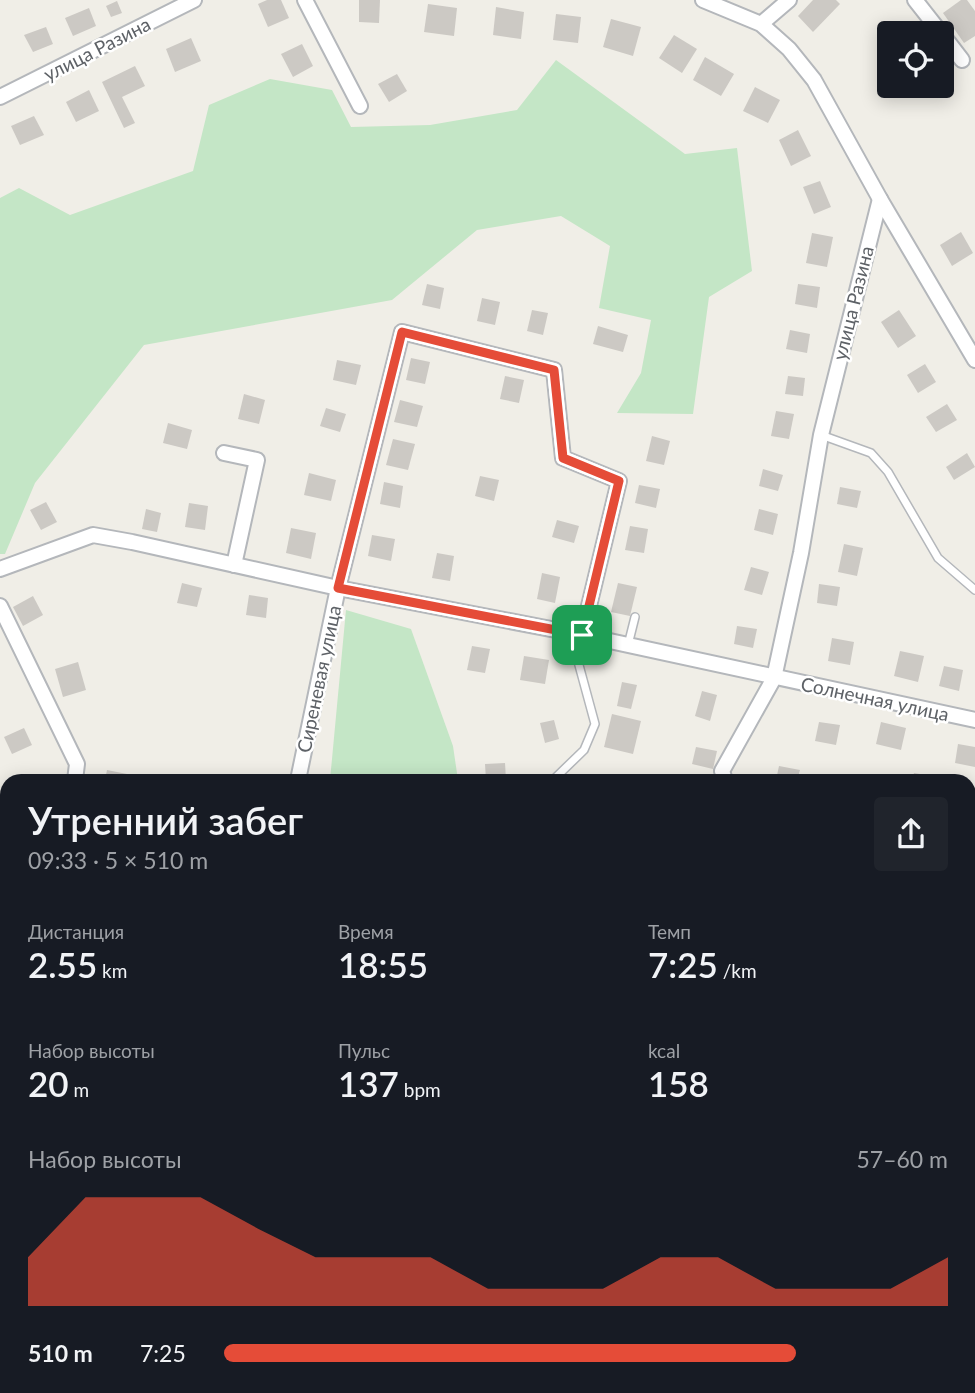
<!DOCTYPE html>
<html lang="ru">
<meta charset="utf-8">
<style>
body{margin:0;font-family:Lato,sans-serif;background:#20242c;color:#f1f3f6;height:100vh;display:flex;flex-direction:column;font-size:26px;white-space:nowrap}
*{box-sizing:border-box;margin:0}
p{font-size:23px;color:#9ea1a6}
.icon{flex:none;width:38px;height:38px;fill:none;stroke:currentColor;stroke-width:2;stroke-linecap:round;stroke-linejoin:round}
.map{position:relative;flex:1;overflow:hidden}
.details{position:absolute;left:0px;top:774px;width:976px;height:620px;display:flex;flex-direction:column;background:#171b24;border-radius:21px 21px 0 0;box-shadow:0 4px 18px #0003}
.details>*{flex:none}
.tools{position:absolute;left:877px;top:21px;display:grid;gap:14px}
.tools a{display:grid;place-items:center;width:77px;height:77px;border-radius:7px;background:#171b24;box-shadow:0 4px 18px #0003;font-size:35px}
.pin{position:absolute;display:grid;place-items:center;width:60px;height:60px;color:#fff;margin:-30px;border-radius:14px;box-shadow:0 4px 10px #0006}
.round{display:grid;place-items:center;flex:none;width:74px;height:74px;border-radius:7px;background:#20242c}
.overview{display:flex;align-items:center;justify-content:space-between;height:119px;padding:0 28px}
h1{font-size:38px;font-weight:600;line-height:52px}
.figures{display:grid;grid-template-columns:repeat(3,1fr);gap:10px;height:119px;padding:7px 28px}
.figures div{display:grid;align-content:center}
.figures b{font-size:35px;font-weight:600}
.figures small{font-size:19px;font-weight:400}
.figures p{font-size:19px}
.chart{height:196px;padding:14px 28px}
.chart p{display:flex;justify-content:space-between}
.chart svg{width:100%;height:126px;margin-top:7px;fill:#e54c38;opacity:.7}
ul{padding:0 28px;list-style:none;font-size:23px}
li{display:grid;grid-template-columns:112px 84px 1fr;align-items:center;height:52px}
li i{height:18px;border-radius:9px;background:#e54c38}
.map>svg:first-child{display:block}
.green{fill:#c4e6c6}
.building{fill:#ccc9c4}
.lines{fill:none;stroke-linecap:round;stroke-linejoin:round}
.lane-casing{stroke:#b4b7bb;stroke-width:10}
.street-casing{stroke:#b4b7bb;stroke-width:18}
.secondary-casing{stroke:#b5b9be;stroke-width:23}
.lane{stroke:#fff;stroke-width:7}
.street{stroke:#fff;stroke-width:14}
.secondary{stroke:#fff;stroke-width:19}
.route-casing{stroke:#fff;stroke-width:14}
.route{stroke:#e54c38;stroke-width:9}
.labels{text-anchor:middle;stroke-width:5;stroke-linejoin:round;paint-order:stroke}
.street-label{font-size:19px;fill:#5e6267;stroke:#fff}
</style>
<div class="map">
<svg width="975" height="1393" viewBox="0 0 975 1393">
<rect width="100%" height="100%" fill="#f0eee7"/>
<g class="green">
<polygon points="556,60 685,154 737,148 752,271 709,297 693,414 617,413 641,373 651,320 599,308 610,246 561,216 477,230 392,300 144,345 35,483 5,554 0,554 0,198 19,188 70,215 193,171 209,105 270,79 332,90 351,127 430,125 517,110"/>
<polygon points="346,610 411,629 453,746 458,780 330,780"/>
<polygon points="970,884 975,885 975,1109 970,1107"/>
<polygon points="7,1312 7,1386 907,1386 911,1393 0,1393 0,1313"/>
</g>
<g class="building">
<polygon points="267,0 281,0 289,18 268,27 258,4"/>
<polygon points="359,0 380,0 379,23 359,22"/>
<polygon points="813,0 836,0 840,4 813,32 798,16"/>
<polygon points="961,0 967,0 975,11 975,36 964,43 943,13"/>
<polygon points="117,1 122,13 111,17 106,6"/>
<polygon points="428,4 457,8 454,36 424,32"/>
<polygon points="496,7 524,12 521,39 493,35"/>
<polygon points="89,8 96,26 73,36 65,18"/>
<polygon points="556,14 581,17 578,43 553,40"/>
<polygon points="611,19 641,27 633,56 603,47"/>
<polygon points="46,27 53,44 33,52 24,35"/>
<polygon points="674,35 697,49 682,73 659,58"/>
<polygon points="191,38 201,61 175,72 166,49"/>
<polygon points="302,44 313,66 293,77 281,54"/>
<polygon points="705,57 734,74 721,96 693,80"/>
<polygon points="135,66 145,86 122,97 135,123 124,128 102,82"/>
<polygon points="397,74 407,91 389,102 378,84"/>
<polygon points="755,87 780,100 768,123 743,111"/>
<polygon points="89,90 99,111 76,122 66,102"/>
<polygon points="34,116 44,135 20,145 11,126"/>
<polygon points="798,130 811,156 791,166 779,140"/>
<polygon points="820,181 831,207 814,214 803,187"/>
<polygon points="961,232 973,253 952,266 940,245"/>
<polygon points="812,233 833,237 827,267 806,263"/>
<polygon points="427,284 444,288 440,309 422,305"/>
<polygon points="798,284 820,287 817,308 795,304"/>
<polygon points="482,298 500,302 495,325 477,321"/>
<polygon points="532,310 548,313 543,335 527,331"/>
<polygon points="899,310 916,336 898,348 881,322"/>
<polygon points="598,326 628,335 623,352 593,344"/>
<polygon points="790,330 810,334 807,353 786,349"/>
<polygon points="411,358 430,362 425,384 406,380"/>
<polygon points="337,360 361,365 356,385 333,380"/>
<polygon points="925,364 936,382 918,393 907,375"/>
<polygon points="505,376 524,380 519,403 500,399"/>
<polygon points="788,376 805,378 803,396 785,394"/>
<polygon points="244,394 265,400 259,424 238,419"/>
<polygon points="400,400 423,406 417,427 394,422"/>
<polygon points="947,404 957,420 936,432 926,417"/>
<polygon points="326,408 346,414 340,432 320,426"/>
<polygon points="776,411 794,414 789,439 771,436"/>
<polygon points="168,423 192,430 187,449 163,443"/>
<polygon points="652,436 670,441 664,465 646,461"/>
<polygon points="393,439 415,444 408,470 386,465"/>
<polygon points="967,453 975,467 954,480 946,467"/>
<polygon points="763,469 783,475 778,491 759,486"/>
<polygon points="309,473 336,480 331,501 304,495"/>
<polygon points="480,476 499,480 494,501 475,496"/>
<polygon points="384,482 403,486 400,508 380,504"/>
<polygon points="639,485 660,489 656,508 635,503"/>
<polygon points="840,487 861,491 857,508 837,504"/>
<polygon points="46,502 57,522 41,530 30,510"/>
<polygon points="189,503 208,506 205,530 185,527"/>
<polygon points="146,509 161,513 157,532 142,529"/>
<polygon points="759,509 778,514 773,535 754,530"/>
<polygon points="557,520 579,526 574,543 552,537"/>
<polygon points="630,526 648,529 644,553 625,550"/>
<polygon points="291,528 316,533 311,559 286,553"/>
<polygon points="372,535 395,539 391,561 368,556"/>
<polygon points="844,544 863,548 857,576 838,572"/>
<polygon points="437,553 454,556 450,581 432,578"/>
<polygon points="751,567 769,572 762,595 744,590"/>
<polygon points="542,573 560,577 555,603 537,599"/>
<polygon points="182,583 202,588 197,607 177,603"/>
<polygon points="618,583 637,587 630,616 611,612"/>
<polygon points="819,584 840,587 837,606 817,603"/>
<polygon points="249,595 268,598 266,618 246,615"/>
<polygon points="33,596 43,615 23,626 13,607"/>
<polygon points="737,626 757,629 753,648 734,644"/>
<polygon points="832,638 854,642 850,665 828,661"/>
<polygon points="472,646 490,649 485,673 467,670"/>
<polygon points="900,651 924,656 918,682 894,676"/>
<polygon points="524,656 549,660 545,684 520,680"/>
<polygon points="78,662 86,690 63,697 55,669"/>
<polygon points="944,666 963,670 959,691 939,686"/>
<polygon points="622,682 637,685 631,709 617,706"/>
<polygon points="702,691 717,695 710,721 695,716"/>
<polygon points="612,714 641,721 633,754 604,747"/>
<polygon points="554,720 559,739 545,743 540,723"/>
<polygon points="819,722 840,725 836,745 815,741"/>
<polygon points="881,722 906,728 901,750 876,744"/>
<polygon points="24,728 32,745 12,754 4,737"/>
<polygon points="958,744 975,747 975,767 955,763"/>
<polygon points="696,747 717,751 713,769 692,764"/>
<polygon points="505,763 506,780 486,780 485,764"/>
<polygon points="779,766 800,770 797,780 776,780"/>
<polygon points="107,770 127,774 126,780 105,780"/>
<polygon points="914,773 932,776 931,780 912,780"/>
<polygon points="4,961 7,961 7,979 1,978"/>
<polygon points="0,1015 7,1016 7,1037 0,1036"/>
</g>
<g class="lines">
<defs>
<g id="lane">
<polyline points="821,435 871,453 888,472 938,558 975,590"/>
<polyline points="628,645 635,617"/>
<polyline points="553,780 584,750 595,724 570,632"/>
</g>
<g id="street">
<polyline points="305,0 360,106"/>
<polyline points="703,0 761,24 789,49 814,80 880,199 975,360"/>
<polyline points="915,0 941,33"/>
<polyline points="761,24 789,0"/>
<polyline points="942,34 962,60"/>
<polyline points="0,97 194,0"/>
<polyline points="224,453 257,460 234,565"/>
<polyline points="0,569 93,535 132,542 338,588 582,635 975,720"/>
<polyline points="0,606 77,764 75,780"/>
<polyline points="298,780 338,588 402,332 554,370 563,458 619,481 582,635"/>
<polyline points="725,780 722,771 774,678 801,553 821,435 880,199"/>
<polyline points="0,932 7,934"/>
<polyline points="3,1188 7,1169"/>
</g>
<g id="secondary">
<polyline points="970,1243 975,1243"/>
<polyline points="0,1262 7,1262"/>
</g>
</defs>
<use href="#lane" class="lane-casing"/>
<use href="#street" class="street-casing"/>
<use href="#secondary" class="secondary-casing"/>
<use href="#lane" class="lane"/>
<use href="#street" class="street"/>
<use href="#secondary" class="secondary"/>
</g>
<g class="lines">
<defs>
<polygon id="route" points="402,332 554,370 563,458 619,481 582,635 338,588"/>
</defs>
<use href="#route" class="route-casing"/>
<use href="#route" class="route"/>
</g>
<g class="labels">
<g class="street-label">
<text transform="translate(97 49) rotate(-27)" y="7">улица Разина</text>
<text transform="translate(853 303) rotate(-76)" y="7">улица Разина</text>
<text transform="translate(319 679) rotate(-78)" y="7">Сиреневая улица</text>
<text transform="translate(875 699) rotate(12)" y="7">Солнечная улица</text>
</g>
</g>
</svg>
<div class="tools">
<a><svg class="icon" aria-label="locate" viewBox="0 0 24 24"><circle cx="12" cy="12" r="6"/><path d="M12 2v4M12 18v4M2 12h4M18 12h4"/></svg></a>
</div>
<div class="pin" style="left:582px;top:635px;background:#1e9e55"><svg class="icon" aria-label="arrive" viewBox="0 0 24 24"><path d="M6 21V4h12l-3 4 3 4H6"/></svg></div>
<section class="details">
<div class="overview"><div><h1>Утренний забег</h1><p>09:33 · 5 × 510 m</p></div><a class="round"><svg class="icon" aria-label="share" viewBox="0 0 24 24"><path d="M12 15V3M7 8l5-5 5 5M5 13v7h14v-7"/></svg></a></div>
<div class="figures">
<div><p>Дистанция</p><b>2.55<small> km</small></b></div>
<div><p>Время</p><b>18:55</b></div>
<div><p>Темп</p><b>7:25<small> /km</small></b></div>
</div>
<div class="figures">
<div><p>Набор высоты</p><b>20<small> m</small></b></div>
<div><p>Пульс</p><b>137<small> bpm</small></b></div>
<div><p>kcal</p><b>158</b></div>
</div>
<div class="chart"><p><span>Набор высоты</span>57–60 m</p>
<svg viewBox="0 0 160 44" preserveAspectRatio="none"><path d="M0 44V27L10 6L20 6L30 6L40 17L50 27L60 27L70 27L80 38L90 38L100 38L110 27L120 27L130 38L140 38L150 38L160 27V44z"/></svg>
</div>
<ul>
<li><b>510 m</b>7:25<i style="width:79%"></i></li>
</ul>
</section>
</div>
